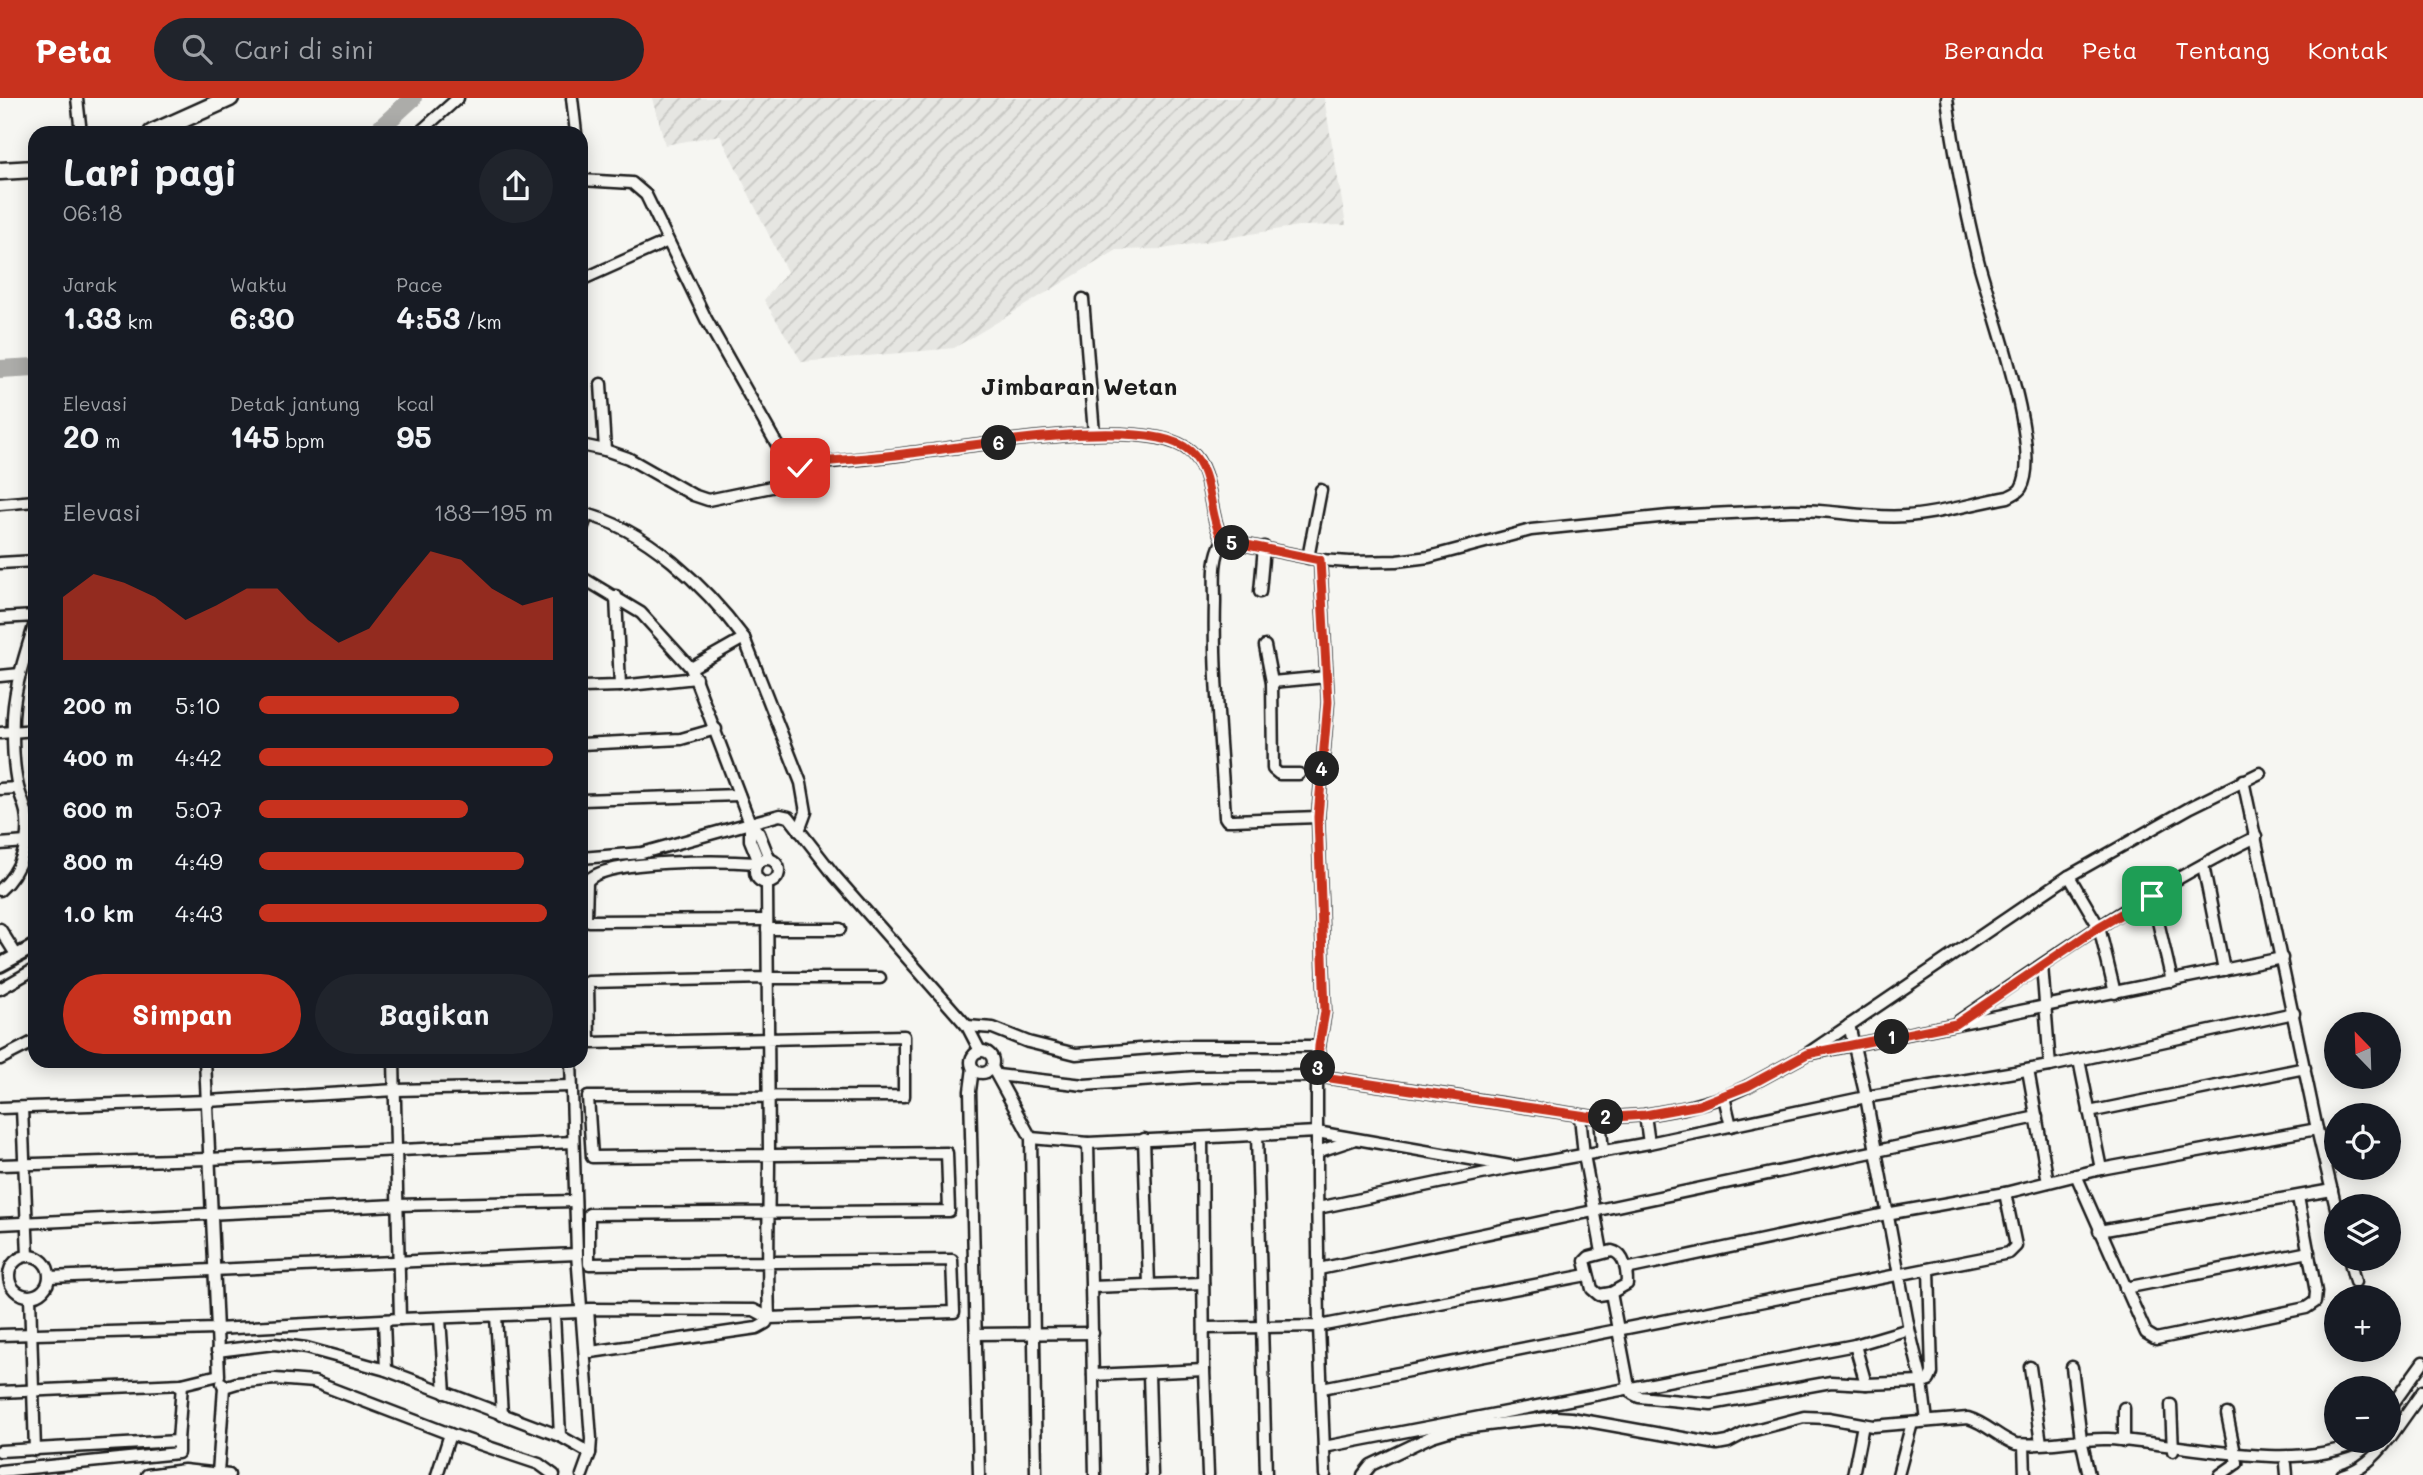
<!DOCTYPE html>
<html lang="id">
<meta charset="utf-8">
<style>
body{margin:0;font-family:Mali,sans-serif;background:#20242c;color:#f1f3f6;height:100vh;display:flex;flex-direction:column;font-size:26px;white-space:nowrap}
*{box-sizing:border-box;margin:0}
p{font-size:23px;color:#9ea1a6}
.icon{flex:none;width:38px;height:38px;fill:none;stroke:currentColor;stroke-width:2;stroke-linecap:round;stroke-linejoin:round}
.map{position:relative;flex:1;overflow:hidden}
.details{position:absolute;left:28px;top:28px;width:560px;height:942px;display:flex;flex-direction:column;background:#171b24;border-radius:21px;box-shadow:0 4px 18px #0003}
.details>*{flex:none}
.needle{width:46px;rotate:337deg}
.fabs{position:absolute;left:2324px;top:914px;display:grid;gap:14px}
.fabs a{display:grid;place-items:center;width:77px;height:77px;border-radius:50%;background:#171b24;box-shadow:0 4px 18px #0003;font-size:35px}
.pin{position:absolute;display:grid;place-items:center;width:60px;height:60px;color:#fff;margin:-30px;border-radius:14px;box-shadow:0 4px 10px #0006}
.km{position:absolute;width:35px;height:35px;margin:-18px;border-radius:50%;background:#222;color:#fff;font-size:19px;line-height:35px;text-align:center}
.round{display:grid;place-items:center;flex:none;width:74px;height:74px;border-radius:37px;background:#20242c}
.summary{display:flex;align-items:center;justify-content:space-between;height:119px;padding:0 35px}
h1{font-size:38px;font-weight:800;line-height:52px}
.metrics{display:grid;grid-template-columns:repeat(3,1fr);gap:10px;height:119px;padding:7px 35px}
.metrics div{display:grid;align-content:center}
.metrics b{font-size:30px;font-weight:800}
.metrics small{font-size:19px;font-weight:400}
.metrics p{font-size:19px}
.chart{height:196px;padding:14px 35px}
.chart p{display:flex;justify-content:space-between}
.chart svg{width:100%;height:126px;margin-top:7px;fill:#c8321e;opacity:.7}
.primary-button{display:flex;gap:14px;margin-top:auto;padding:14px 35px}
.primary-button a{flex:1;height:80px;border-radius:42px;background:#c8321e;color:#fff;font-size:28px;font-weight:800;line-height:80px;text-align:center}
.primary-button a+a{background:#20242c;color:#f1f3f6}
ul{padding:0 35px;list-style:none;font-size:23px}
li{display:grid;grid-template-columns:112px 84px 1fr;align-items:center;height:52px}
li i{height:18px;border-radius:9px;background:#c8321e}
header{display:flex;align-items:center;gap:42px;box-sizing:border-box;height:98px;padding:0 35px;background:#c8321e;color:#fff}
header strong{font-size:33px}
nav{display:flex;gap:38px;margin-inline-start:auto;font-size:24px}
.search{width:490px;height:63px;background:#20242c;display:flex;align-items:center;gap:18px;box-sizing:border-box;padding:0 24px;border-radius:38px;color:#9ea1a6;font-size:26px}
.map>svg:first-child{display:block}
.industrial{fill:url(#industrial-furrows)}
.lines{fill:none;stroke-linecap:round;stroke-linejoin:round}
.river{stroke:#acaca9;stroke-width:18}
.minor-casing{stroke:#1c1c1c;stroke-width:15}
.tertiary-casing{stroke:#1c1c1c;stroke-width:18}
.primary-casing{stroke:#1c1c1c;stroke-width:21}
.minor{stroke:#f6f6f2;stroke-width:10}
.tertiary{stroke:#f6f6f2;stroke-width:12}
.primary{stroke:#f6f6f2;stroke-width:16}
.route-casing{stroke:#fff;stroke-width:14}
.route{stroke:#c8321e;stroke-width:9}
.labels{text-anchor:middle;stroke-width:6;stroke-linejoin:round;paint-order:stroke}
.quarter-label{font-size:24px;font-weight:bold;fill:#1c1c1c;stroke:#f6f6f2}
</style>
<header>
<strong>Peta</strong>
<div class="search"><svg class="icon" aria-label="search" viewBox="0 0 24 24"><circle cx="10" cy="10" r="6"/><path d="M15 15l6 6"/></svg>Cari di sini</div>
<nav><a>Beranda</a><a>Peta</a><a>Tentang</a><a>Kontak</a></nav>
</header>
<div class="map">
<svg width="2423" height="1377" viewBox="0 0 2423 1377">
<defs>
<pattern id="industrial-furrows" width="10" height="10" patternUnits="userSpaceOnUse" patternTransform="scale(1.75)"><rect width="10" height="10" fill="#e6e6e2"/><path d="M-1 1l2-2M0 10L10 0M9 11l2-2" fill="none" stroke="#c5c5c1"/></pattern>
</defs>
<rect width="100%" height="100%" fill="#f6f6f2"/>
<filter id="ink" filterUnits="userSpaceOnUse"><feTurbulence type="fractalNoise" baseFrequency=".0143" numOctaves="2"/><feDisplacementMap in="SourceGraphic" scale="14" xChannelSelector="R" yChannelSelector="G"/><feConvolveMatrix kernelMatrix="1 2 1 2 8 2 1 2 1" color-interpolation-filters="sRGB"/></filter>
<g filter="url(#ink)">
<polygon class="industrial" points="653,0 1324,0 1346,127 1298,128 1163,151 1117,152 954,250 802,264 764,202 787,174 720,37 665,47"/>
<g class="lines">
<g class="river">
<polyline points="375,35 413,0"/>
<polyline points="0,271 35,269"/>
</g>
<defs>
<g id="minor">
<polyline points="77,0 81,35"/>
<polyline points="572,0 576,35"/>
<polyline points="419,35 458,0"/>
<path d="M581 82 632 85 646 97 706 221 776 345C783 356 788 366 801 370L831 364C858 361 884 359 911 355 967 349 1148 316 1190 353 1214 374 1207 415 1223 442L1320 462 1350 464 1397 463 1429 459 1531 432 1669 418 1791 412C1830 411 1867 421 1906 418 1940 416 1974 405 2008 399 2013 396 2018 395 2021 390 2044 352 1989 206 1978 162 1965 109 1954 54 1947 0"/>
<polyline points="581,182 668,143"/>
<polyline points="1083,201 1094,335"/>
<polyline points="601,286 605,352"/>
<polyline points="581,347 605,352 628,360 693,397 708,402 781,387 794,379 801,370"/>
<polyline points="0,406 35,403"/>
<path d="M581 415C645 429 706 489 744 540L801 685 806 714 799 733"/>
<polyline points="581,434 587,417"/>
<path d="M1223 442C1212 462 1215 482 1215 504 1213 576 1221 647 1225 719L1227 722H1233L1318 719"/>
<polyline points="1308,460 1321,392"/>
<polyline points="1320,462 1328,604 1318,719 1325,914 1319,948 1317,978 1317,1083 1319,1228 1325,1377"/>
<polyline points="0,465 35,463"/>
<polyline points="581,479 641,515 691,570 750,725 780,717 789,719 835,778 967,928 980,953"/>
<polyline points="1260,494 1264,449"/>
<polyline points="616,498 620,588"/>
<polyline points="0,520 35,518"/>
<polyline points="1265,548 1272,584 1273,671 1279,676 1299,676"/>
<polyline points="691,570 744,540"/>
<polyline points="0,578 20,576"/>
<polyline points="1272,584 1326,579"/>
<polyline points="581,589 620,588 696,580"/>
<polyline points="0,635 35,632"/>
<polyline points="581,646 681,641 716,631"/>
<polyline points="2243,682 2317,1031 2336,1110"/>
<polyline points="0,691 18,690"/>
<polyline points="581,702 739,697"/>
<polyline points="750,725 759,735 769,760"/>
<polyline points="750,725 750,742 759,764"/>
<polyline points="0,746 26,744"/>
<polyline points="581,760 642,755 750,725"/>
<circle cx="767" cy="773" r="12"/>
<path d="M757 765C728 763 601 760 587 784L586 820 589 823 767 822"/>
<polyline points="2203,767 2224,872"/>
<polyline points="2069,778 2099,829 2115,895"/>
<path d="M767 785C768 875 769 964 769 1053 769 1109 767 1164 769 1220L766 1225 757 1230 591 1254 588 1211 754 1212 769 1220 954 1214 952 1162 589 1166V1116L949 1113 947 1055 592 1059 588 999 904 998V938L589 945 588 884 767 880H880"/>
<path d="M0 792C21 774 31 741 26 714 24 705 20 697 18 689 14 672 13 652 13 635 11 597 24 561 35 525"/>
<polyline points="2152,798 2172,883"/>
<polyline points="0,831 17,858"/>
<polyline points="767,831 840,831"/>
<polyline points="2042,867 2050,968"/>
<polyline points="0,891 35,871"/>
<path d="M1959 923C2055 858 2151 790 2256 739"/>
<polyline points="1849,927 1866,999 1909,1231 1922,1284 1927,1323"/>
<polyline points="967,928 993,930 1028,944 1076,956 1177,948 1319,948"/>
<circle cx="982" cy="964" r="11"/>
<polyline points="1813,955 2282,860"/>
<polyline points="0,961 35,943"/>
<polyline points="394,962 400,1221"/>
<polyline points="571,962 577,1156 591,1341 590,1355 582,1377"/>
<polyline points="2079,962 2101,1071"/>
<polyline points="992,969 1031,1040 1036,1377"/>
<polyline points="973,970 970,993 979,1377"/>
<polyline points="2028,972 2048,1084"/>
<polyline points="997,977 1084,987 1197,979 1317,978 1600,1020 1645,1017 1684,1010 1724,999 1748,988 1807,956 2069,778 2191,709 2260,675"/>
<polyline points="1724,999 1731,1028"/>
<polyline points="0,1010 207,1003 396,992 571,988"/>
<polyline points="22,1010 28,1158"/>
<polyline points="2089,1014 2305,970"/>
<polyline points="1645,1017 1649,1045"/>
<polyline points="1580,1018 1584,1057 1602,1154"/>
<polyline points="1600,1020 1603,1054"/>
<polyline points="1257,1036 1266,1377"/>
<polyline points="1031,1040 1088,1045 1317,1034 1510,1068"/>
<polyline points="1202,1040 1204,1272 1208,1377"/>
<polyline points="1144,1041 1149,1187"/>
<polyline points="1088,1045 1095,1377"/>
<polyline points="1317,1054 1353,1042"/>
<polyline points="0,1067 208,1061 573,1044"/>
<polyline points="2076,1077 2146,1235 2156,1241 2306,1210 2315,1204 2316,1194 2298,1099"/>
<polyline points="1318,1110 1515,1069 1649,1045 1866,999 2050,968 2294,915"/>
<polyline points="0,1126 397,1107 575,1103"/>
<polyline points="2099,1133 2332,1092"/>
<path d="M1612 1153C1625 1156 1627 1174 1627 1186L1611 1195 1599 1197 1592 1191 1585 1163 1589 1159Z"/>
<circle cx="29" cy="1178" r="20"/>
<polyline points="2349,1160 2355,1184"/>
<polyline points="1319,1171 2037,1019"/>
<polyline points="1626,1171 1886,1116 2005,1095 2101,1071 2317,1031"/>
<polyline points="50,1179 577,1156"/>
<polyline points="1091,1189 1203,1185"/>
<polyline points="2125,1190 2309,1154"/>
<polyline points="1611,1195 1629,1289 1633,1296 1639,1299 1711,1306 1831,1284 1866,1286 1922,1284 1929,1282 1932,1275 1929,1171"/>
<polyline points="30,1199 35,1352"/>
<polyline points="554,1216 560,1338"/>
<polyline points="496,1218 502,1317"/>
<polyline points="440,1220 445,1295"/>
<polyline points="384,1223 386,1272"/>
<polyline points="1206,1230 1319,1228 1587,1177"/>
<polyline points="976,1236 1093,1235"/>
<polyline points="0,1237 216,1231 400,1221 581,1214"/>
<polyline points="1855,1247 1866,1286"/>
<polyline points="217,1253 274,1246 306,1250 386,1272 560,1338 590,1355"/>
<polyline points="2030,1269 2041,1345"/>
<polyline points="2072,1269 2081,1341 2089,1377"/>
<polyline points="1149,1276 1152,1377"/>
<polyline points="1093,1277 1204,1272"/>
<polyline points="224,1289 237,1285 275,1281 314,1284 450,1336 539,1366 554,1377"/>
<polyline points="1322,1290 2009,1155 2016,1148 2005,1095"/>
<polyline points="0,1294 182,1286 219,1277 205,962"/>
<polyline points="2171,1307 2173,1353"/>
<polyline points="2124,1310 2124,1343"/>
<polyline points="2389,1311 2423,1264"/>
<polyline points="2227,1316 2237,1365"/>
<polyline points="2389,1341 2423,1293"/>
<polyline points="178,1343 182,1286"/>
<polyline points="2024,1347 2025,1377"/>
<polyline points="1324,1349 1855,1247 1909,1231"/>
<polyline points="0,1353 178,1343 178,1355 0,1373"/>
<polyline points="2286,1366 2287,1377"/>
<polyline points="218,1375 224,1289 222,1285"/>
<polyline points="147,1377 184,1372 229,1377"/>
<polyline points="437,1377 450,1336"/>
<path d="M1363 1377 1371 1367 1432 1338 1455 1331 1555 1319 1571 1320 1717 1346 1728 1344 1747 1334 1804 1319 1828 1320 1873 1328 1968 1320C1986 1325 1999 1340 2016 1346 2046 1349 2077 1340 2108 1341 2184 1345 2295 1377 2364 1342"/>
<polyline points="1853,1377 1863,1327"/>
<polyline points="1898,1377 1912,1325"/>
<polyline points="2220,1377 2237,1365"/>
<path d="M2342 1377C2362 1371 2375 1359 2388 1342"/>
</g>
<polyline id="tertiary" points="0,867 35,848"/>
<g id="primary">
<polyline points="152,35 230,0"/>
<polyline points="0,73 35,71"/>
</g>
</defs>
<use href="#minor" class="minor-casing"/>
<use href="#tertiary" class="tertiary-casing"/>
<use href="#primary" class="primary-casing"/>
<use href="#minor" class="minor"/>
<use href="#tertiary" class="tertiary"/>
<use href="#primary" class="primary"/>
</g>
</g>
<g class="lines" filter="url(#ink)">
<defs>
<path id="route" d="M800 370 831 363C858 361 884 359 911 355 967 349 1149 316 1190 353 1214 375 1207 415 1223 442L1320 462 1328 604 1318 719 1325 914 1319 948 1317 978 1600 1020 1645 1017 1699 1007 1748 988 1807 956 1956 926 2099 829 2152 798"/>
</defs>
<use href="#route" class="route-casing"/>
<use href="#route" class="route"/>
</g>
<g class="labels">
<g class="quarter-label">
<text x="1079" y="297">Jimbaran Wetan</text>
</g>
</g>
</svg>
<div class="fabs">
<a><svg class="needle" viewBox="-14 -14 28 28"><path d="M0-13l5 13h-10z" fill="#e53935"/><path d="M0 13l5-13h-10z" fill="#9ea1a6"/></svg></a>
<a><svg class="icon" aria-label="locate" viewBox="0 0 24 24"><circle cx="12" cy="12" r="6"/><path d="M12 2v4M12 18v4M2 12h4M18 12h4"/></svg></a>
<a><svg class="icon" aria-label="layers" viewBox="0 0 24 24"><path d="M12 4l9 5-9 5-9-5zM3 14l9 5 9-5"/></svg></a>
<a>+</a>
<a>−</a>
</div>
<div class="pin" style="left:2152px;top:798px;background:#1e9e55"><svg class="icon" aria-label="arrive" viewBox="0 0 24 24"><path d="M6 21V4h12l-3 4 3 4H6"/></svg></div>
<div class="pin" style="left:800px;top:370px;background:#d93025"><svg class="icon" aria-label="check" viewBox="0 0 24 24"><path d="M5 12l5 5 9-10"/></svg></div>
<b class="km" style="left:1892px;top:939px">1</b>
<b class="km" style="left:1606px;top:1019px">2</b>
<b class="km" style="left:1318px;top:970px">3</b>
<b class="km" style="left:1322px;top:671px">4</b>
<b class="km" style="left:1232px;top:445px">5</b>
<b class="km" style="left:999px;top:345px">6</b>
<section class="details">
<div class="summary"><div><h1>Lari pagi</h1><p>06:18</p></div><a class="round"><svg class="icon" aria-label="share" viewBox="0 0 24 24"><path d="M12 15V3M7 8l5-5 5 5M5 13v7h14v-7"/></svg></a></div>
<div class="metrics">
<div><p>Jarak</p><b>1.33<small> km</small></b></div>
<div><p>Waktu</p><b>6:30</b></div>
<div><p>Pace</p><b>4:53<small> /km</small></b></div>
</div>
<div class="metrics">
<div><p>Elevasi</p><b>20<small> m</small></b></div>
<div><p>Detak jantung</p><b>145<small> bpm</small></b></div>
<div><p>kcal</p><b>95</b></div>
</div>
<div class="chart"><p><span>Elevasi</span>183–195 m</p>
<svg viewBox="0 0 160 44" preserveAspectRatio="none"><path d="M0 44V22L10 14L20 17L30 22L40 30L50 25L60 19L70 19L80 30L90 38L100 33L110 19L120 6L130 9L140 19L150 25L160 22V44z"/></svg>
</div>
<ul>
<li><b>200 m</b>5:10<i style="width:68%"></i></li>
<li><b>400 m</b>4:42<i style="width:100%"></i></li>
<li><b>600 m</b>5:07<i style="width:71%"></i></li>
<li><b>800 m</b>4:49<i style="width:90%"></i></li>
<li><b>1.0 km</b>4:43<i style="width:98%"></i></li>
</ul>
<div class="primary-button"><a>Simpan</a><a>Bagikan</a></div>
</section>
</div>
